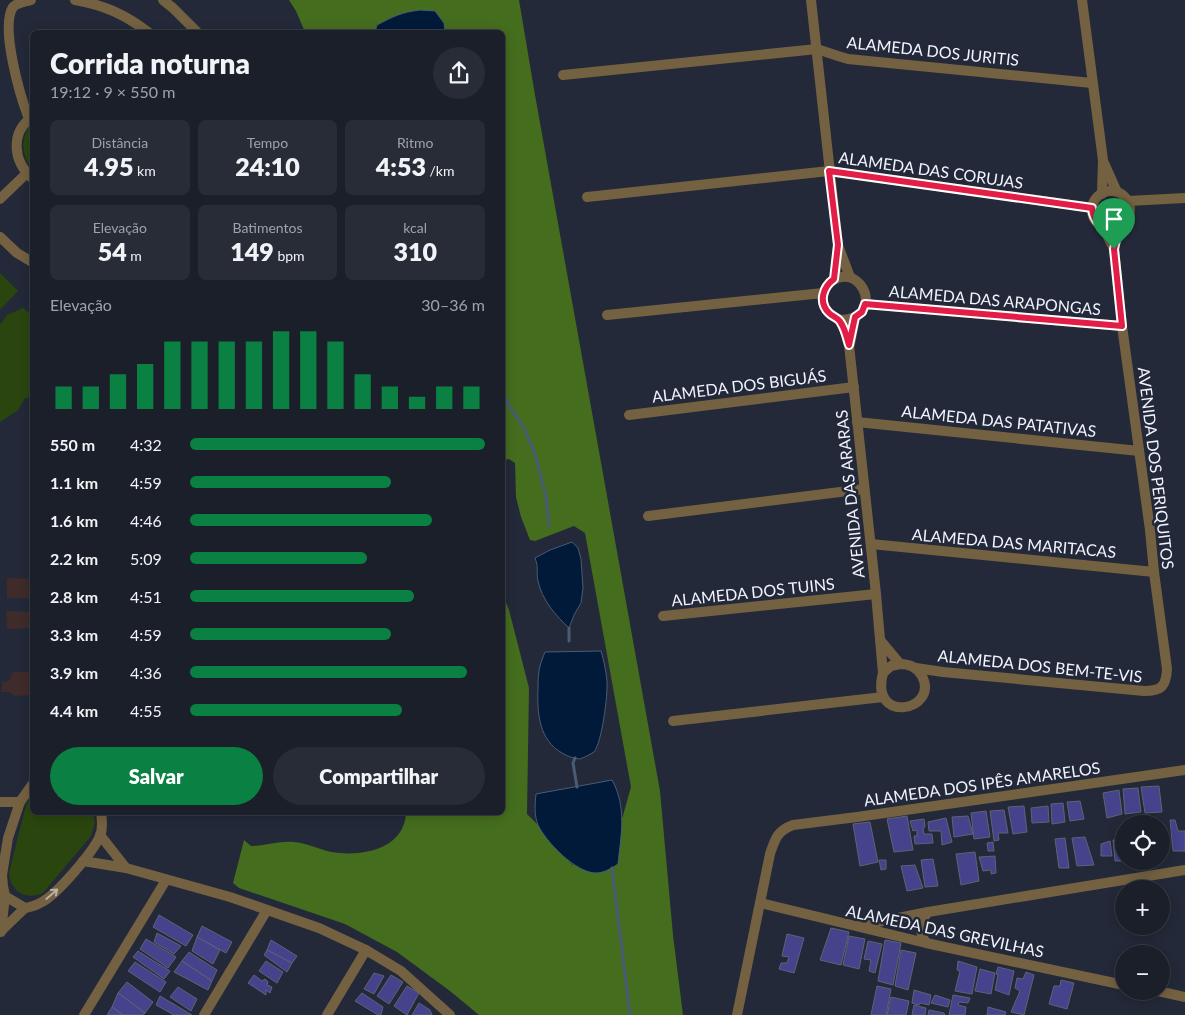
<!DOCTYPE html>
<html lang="pt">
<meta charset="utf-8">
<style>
body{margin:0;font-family:Lato,sans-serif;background:#272c36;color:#f1f3f6;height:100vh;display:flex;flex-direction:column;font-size:19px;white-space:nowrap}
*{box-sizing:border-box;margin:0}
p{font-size:16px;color:#9fa2a8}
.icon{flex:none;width:28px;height:28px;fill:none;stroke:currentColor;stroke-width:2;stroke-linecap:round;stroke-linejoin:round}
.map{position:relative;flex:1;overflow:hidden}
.details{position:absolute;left:30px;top:30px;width:475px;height:785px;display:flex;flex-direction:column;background:#1a1f2a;border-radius:8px;box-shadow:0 2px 12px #0003,0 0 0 1px #383d47}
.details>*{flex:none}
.controls{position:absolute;left:1115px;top:815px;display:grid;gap:10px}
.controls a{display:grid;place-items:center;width:55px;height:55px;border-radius:50%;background:#1a1f2a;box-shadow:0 2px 12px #0003,0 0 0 1px #383d47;font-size:25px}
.pin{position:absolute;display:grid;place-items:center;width:42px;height:42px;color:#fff;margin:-51px -21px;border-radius:50% 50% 50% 0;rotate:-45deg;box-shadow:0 0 5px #0007}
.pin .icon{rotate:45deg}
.round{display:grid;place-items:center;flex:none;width:52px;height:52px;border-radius:26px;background:#272c36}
.head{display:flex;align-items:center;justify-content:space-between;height:85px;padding:0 20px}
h1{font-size:28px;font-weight:800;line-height:38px}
.stats{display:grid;grid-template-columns:repeat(3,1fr);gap:8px;height:85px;padding:5px 20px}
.stats div{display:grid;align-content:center;border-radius:8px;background:#272c36;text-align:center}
.stats b{font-size:25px;font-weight:800}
.stats small{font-size:14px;font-weight:400}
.stats p{font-size:14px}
.chart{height:140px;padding:10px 20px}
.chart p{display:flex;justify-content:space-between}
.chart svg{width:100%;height:90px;margin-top:5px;stroke:#0b8043;stroke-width:6}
.action{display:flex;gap:10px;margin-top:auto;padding:10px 20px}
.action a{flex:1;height:58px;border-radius:30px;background:#0b8043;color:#fff;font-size:20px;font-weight:800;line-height:58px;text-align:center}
.action a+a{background:#272c36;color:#f1f3f6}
ul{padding:0 20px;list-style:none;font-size:16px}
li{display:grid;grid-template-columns:80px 60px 1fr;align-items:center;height:38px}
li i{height:12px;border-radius:6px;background:#0b8043}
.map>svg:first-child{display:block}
.commercial{fill:#3f2b29}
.green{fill:#2a460e}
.forest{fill:#456d1e}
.water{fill:#011a3a;stroke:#495b75}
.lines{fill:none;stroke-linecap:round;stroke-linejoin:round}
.stream{stroke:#495b75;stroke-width:3}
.building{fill:#44438c;stroke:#606274}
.minor{stroke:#746141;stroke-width:10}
.oneway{stroke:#b8b2aa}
.route-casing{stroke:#fff;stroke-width:10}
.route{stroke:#e11d48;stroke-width:6}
.labels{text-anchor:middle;stroke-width:5;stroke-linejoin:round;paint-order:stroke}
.street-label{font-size:16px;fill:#f0f4ff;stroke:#232938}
</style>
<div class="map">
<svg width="1185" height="1015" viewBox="0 0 1185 1015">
<rect width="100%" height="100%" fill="#232938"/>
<g class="commercial">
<polygon points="7,578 32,579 32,598 7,598"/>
<polygon points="6,611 32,612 32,628 7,629"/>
<polygon points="13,672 32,672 32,695 14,696 10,692 1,692 2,682 9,681"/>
</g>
<g class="green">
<path d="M32 123V169C21 155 20 137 32 123Z"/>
<polygon points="0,273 18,291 0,310"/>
<polygon points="23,308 32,315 32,397 25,398 18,410 0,422 0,325 7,315"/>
<path d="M32 797V812L93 813 95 823 91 836 43 893C26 901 10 891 9 873L26 805Z"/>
</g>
<path class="forest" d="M289 0H519L535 95 660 791 673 935 683 1015H479L450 991 397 952 345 924 239 888 233 883 244 840 251 846C265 846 279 841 293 842 307 843 318 849 331 852 361 857 404 850 406 813L502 812 503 595 509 610 529 688 527 814 538 825 546 837 556 849 573 865 621 834 622 819 631 787 585 533 574 526 535 541 530 540 521 517 516 497 515 463 509 459 503 460 502 32H445L444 22 377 25 375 32H305L296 11Z"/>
<g class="water">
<path d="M420 10 435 11 444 23 445 32H375L377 25C392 17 402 12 420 10Z"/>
<path d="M572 542 578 548 581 559 583 588 581 603 574 615 569 628C556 616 542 600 538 581 536 572 539 568 535 558L550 550Z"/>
<path d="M601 651C604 661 606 671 607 681 608 695 602 742 594 752 591 754 583 758 580 759 574 759 567 756 562 753 539 740 537 713 538 689 538 682 538 674 540 666 541 662 543 657 545 652Z"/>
<path d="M612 780C627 807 621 835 618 864 612 868 604 873 596 873 576 873 546 842 538 825 534 815 535 804 536 794Z"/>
</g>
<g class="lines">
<g class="stream">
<polyline points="502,388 508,404 524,428 535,454 546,497 549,526"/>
<polyline points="569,641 569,628"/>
<polyline points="575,758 573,763 577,787"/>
<polyline points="612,868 630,1015"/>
</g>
</g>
<g class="building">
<polygon points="1159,786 1162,812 1145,813 1141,787"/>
<polygon points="1138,788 1141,812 1125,814 1123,789"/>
<polygon points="1119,790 1122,814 1107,818 1103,793"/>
<polygon points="1080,801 1084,819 1070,821 1067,802"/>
<polygon points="1063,803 1065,822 1052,824 1051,804"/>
<polygon points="1024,806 1027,832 1013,834 1008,807"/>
<polygon points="1048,806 1049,822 1032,823 1031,808"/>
<polygon points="1004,810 1008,833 998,833 999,840 994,841 990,811"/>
<polygon points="986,811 990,837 974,839 971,813"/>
<polygon points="907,816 913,850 894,852 887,819"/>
<polygon points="968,816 973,834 954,837 952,817"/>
<polygon points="946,818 952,842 942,845 941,831 929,831 928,822"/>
<polygon points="924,819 925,827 923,828 924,834 932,834 933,843 915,844 914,836 917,836 917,830 913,831 910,821"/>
<polygon points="1170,820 1175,820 1178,831 1185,831 1185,851 1173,851"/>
<polygon points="870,822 878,862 860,866 853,824"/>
<polygon points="1165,834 1167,853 1161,854 1161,835"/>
<polygon points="1085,837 1094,865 1077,866 1072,838"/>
<polygon points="1065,838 1069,868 1059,868 1055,839"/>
<polygon points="1113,840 1124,840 1124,861 1129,861 1115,861"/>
<polygon points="1110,841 1112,856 1101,856 1101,844"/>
<polygon points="993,842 994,851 988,851 987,843"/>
<polygon points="975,852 979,881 961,885 956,854"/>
<polygon points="995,856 996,873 991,874 991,870 983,871 979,857"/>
<polygon points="933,859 938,886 925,887 921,860"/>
<polygon points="879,860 886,860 886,869 881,870"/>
<polygon points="915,865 923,888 907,891 901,866"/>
<polygon points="159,915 193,935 186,946 153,927"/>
<polygon points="202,926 232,942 226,953 197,937"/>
<polygon points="831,928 849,932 841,965 820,960"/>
<polygon points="157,933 181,946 174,954 154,942"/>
<polygon points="787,934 804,938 794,973 779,969 781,963 787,963 789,957 782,956"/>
<polygon points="849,936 865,939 859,969 843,965"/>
<polygon points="197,937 220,950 213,964 192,951"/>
<polygon points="146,939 176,957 168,968 140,949"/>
<polygon points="271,940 297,956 292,963 267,950"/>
<polygon points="885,940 901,943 893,985 878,981"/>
<polygon points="868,941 882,944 875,973 869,971 871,960 864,959"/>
<polygon points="267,950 292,963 287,972 264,955"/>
<polygon points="901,950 916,953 908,990 895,986"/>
<polygon points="138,951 170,971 164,979 133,957"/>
<polygon points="189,952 217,970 212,981 182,961"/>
<polygon points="182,961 212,981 208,990 174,972"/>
<polygon points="266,961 283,972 277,983 259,971"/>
<polygon points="958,961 977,967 972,994 955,991 960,971 957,970"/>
<polygon points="135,962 166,982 160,992 128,971"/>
<polygon points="998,967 1014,971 1009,995 995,990 998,975 996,974"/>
<polygon points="980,969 995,973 991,994 975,991"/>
<polygon points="1026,972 1034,975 1024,1015 1011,1012 1020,991 1015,988 1017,978 1023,979"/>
<polygon points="374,973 384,976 374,994 364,989"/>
<polygon points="254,975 262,981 265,979 268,982 267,985 272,987 270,993 266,990 266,995 248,983"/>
<polygon points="391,975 403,982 389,1004 377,996"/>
<polygon points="1061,980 1074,983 1067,1009 1049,1004 1054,986 1060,986"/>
<polygon points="127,982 153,1002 145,1013 118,993"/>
<polygon points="407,986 419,993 407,1015 394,1006"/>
<polygon points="877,986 891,989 886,1015 871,1015"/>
<polygon points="178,987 197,999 191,1011 170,997"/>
<polygon points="914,990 931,995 929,1005 920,1003 919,1005 912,1003"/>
<polygon points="118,993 145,1013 143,1015 123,1015 112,1007"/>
<polygon points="362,993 383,1007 381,1015 378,1015 355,1001"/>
<polygon points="935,995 950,1000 948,1007 931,1003"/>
<polygon points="953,995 970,998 968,1003 959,1002 958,1005 966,1007 965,1015 949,1015"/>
<polygon points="160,996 192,1015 174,1015 156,1005"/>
<polygon points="891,997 909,1001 906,1015 887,1015"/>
<polygon points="419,1003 430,1010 432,1015 412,1015"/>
<polygon points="914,1005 926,1008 925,1015 912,1015"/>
<polygon points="112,1007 123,1015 107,1015"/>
<polygon points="988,1007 1006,1012 1005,1015 987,1015"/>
<polygon points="929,1010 944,1013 945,1015 928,1015"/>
</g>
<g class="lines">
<g class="minor">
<path d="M75 0C104 5 124 14 148 32"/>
<polyline points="163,0 173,8 197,32"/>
<polyline points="811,0 838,245 835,279"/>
<polyline points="1082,0 1103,160 1102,194"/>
<polyline points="563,75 817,49 838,56 848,59 1092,83"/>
<path d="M32 117C10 133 13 161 32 178"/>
<path d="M29 119C20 96 0 27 13 7 18 2 25 2 31 0"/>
<polyline points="1104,163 1117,192"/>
<circle cx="1111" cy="210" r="19"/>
<polyline points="587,197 829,171 1093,208"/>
<polyline points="0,199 27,173"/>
<polyline points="1128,201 1185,198"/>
<polyline points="0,237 17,253 32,262"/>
<polyline points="839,248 850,277"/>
<polyline points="865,304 1122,326"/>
<polyline points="607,315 823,293"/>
<path d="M841 320C845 320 851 319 855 317 880 303 857 264 832 281 826 285 822 293 823 301 824 309 830 315 836 318 838 319 839 319 840 320 844 324 847 340 849 345L876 594 883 673"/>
<polyline points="850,344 855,317"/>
<polyline points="629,415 854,387"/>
<polyline points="857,422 1139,451"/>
<polyline points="648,516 864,489"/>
<polyline points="871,544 1154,572"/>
<polyline points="663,616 876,594"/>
<polyline points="880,640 900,664"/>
<path d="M900 664C909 664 917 667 922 676 940 711 869 725 883 673L891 666Z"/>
<path d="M916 668 943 672 1144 691C1162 691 1166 686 1167 669L1154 572 1150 530 1122 326 1114 249 1108 237 1107 228"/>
<polyline points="673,721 883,697"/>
<path d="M32 785 20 802 8 838 2 875 3 886 5 896 25 908C30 907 35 906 40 903 56 896 93 852 100 836 103 829 102 819 101 812"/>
<polyline points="0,802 20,802"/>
<polyline points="100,835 126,868"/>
<polyline points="83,861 126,868 230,897 319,928 366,950 401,971 450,1015"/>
<polyline points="761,903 926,943 1124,985"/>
<polyline points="858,926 928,912 1185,870"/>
<polyline points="0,932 25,908"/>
<polyline points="1,932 5,896"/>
<path d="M926 943C919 931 918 924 928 912"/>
<polyline points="1158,991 1185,997"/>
<polyline points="84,1015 166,880"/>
<polyline points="204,1015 267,910"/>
<polyline points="327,1015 366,950"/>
<path d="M737 1015 770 854C775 839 777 831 793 825L857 817 1185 770"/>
</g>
</g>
<defs><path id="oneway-shaft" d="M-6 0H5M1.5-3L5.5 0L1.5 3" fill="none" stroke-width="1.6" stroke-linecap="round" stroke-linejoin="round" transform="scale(1.25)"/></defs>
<use class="oneway" href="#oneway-shaft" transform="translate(52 894) rotate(-41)"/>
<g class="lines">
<defs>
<path id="route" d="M829 171 1092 208C1093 222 1103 230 1117 228V236L1114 249 1122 326 865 304 862 312 855 317 849 345C847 338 845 329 841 323 839 318 833 317 829 313 818 302 823 287 834 279L838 245Z"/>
</defs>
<use href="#route" class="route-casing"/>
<use href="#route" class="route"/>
</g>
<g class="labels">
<g class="street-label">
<text transform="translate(933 51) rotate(6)" y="6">ALAMEDA DOS JURITIS</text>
<text transform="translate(931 170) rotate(8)" y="6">ALAMEDA DAS CORUJAS</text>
<text transform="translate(995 300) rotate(5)" y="6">ALAMEDA DAS ARAPONGAS</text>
<text transform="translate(739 386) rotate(-7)" y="6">ALAMEDA DOS BIGUÁS</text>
<text transform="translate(999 421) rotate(6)" y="6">ALAMEDA DAS PATATIVAS</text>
<text transform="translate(1156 468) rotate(83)" y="6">AVENIDA DOS PERIQUITOS</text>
<text transform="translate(850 494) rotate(-96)" y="6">AVENIDA DAS ARARAS</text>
<text transform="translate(1014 543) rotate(5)" y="6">ALAMEDA DAS MARITACAS</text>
<text transform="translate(753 592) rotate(-6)" y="6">ALAMEDA DOS TUINS</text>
<text transform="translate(1040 666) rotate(6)" y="6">ALAMEDA DOS BEM-TE-VIS</text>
<text transform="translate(982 784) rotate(-8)" y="6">ALAMEDA DOS IPÊS AMARELOS</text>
<text transform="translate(945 931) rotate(12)" y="6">ALAMEDA DAS GREVILHAS</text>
</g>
</g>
</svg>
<div class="controls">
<a><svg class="icon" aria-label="locate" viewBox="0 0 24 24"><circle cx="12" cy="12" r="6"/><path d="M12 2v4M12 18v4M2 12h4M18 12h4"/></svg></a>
<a>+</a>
<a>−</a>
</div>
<div class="pin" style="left:1114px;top:249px;background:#1e9e55"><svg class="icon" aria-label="arrive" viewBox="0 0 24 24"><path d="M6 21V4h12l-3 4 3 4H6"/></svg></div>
<section class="details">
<div class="head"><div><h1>Corrida noturna</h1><p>19:12 · 9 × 550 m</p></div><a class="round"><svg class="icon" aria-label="share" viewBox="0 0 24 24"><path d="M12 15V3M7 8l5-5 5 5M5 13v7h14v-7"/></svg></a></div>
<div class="stats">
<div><p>Distância</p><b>4.95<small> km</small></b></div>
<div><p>Tempo</p><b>24:10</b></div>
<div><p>Ritmo</p><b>4:53<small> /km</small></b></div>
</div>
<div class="stats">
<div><p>Elevação</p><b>54<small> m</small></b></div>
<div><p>Batimentos</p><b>149<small> bpm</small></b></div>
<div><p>kcal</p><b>310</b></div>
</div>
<div class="chart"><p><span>Elevação</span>30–36 m</p>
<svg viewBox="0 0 160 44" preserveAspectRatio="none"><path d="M5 44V33M15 44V33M25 44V27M35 44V22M45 44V11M55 44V11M65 44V11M75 44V11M85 44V6M95 44V6M105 44V11M115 44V27M125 44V33M135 44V38M145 44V33M155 44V33"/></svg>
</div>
<ul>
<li><b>550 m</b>4:32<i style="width:100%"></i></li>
<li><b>1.1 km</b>4:59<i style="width:68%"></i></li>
<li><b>1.6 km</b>4:46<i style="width:82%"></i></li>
<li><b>2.2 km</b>5:09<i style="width:60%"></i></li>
<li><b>2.8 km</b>4:51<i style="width:76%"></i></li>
<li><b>3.3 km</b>4:59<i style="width:68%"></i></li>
<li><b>3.9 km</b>4:36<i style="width:94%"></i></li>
<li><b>4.4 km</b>4:55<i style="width:72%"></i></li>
</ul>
<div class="action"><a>Salvar</a><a>Compartilhar</a></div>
</section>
</div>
